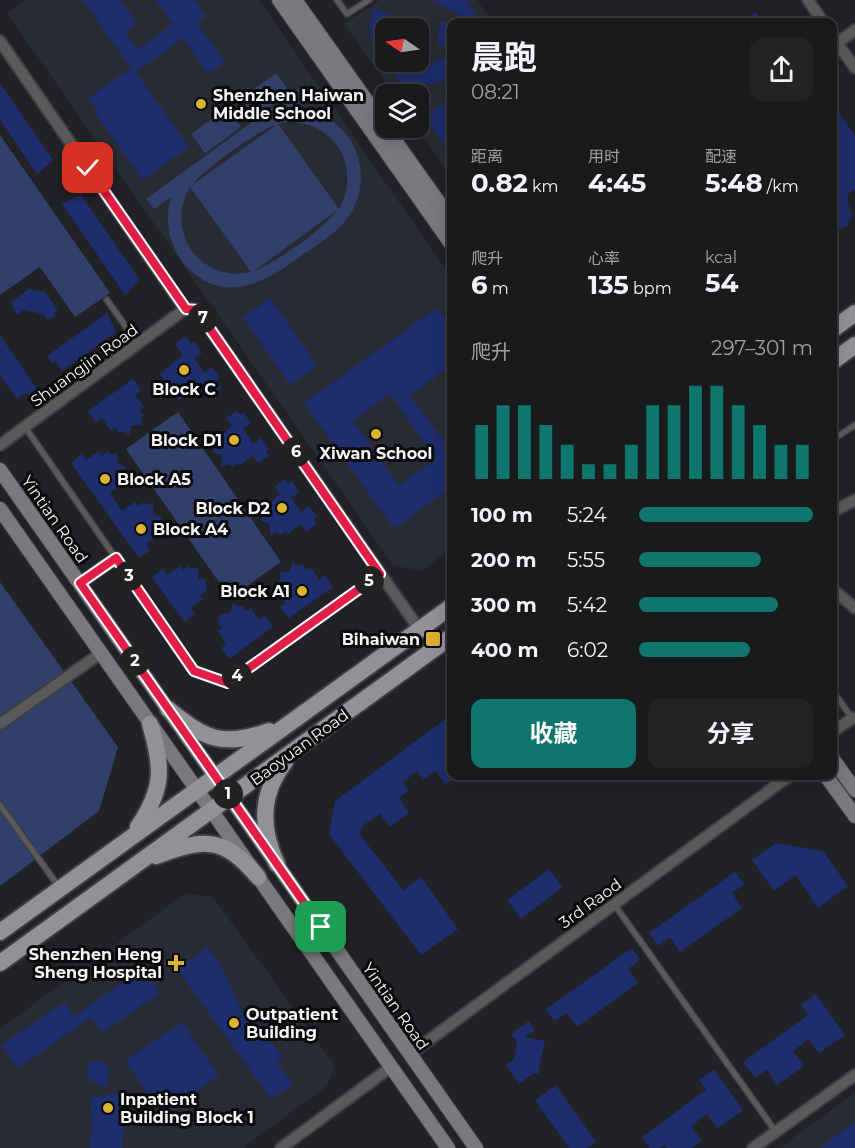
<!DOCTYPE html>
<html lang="zh">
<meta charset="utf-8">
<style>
body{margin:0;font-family:Montserrat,"Noto Sans SC",sans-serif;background:#222325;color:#f1f3f6;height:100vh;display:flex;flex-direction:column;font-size:22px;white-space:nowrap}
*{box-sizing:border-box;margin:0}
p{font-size:20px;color:#9fa1a3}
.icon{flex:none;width:33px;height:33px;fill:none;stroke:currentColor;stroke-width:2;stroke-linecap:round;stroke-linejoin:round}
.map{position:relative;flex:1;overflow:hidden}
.side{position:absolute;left:447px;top:18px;width:390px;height:762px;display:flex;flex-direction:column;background:#191a1c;border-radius:12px;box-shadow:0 6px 24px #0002,0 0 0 2px #37383b}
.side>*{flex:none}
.needle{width:39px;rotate:283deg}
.buttons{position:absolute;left:375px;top:18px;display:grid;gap:12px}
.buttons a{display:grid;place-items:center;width:54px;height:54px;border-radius:12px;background:#191a1c;box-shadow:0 6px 24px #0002,0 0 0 2px #37383b;font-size:30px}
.pin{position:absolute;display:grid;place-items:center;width:51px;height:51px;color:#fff;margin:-26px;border-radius:12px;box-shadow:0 3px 9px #0006}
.km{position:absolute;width:30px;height:30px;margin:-15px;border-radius:50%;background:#222;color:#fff;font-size:16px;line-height:30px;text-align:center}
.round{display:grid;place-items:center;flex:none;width:63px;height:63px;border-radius:12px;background:#222325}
.head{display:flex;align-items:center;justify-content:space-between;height:102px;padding:0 24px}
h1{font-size:33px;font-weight:700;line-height:45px}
.metrics{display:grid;grid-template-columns:repeat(3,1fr);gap:9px;height:102px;padding:6px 24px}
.metrics div{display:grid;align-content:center}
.metrics b{font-size:26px;font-weight:700}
.metrics small{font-size:16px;font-weight:400}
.metrics p{font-size:16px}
.chart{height:168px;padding:12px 24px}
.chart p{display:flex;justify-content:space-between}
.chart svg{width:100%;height:108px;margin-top:6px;stroke:#0f766e;stroke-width:6}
.primary-button{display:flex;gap:12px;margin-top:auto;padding:12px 24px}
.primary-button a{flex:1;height:69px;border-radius:12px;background:#0f766e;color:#fff;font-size:24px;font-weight:700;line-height:69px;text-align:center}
.primary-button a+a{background:#222325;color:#f1f3f6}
ul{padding:0 24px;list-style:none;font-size:20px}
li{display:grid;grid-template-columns:96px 72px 1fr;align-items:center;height:45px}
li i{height:15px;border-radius:8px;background:#0f766e}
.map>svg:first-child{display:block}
.built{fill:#282b33;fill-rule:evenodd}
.green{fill:#313f6b;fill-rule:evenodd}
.building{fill:#1e2d6c;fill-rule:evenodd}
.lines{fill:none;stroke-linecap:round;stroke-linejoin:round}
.lane-casing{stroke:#3e3f42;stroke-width:8}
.street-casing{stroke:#3e3f42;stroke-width:14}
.secondary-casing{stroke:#3e3f42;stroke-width:16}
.primary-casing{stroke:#3e3f42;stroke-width:20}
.lane{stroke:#5a5a5c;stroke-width:5}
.street{stroke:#5a5a5c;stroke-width:10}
.secondary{stroke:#797a7d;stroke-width:14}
.primary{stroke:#919296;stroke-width:16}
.route-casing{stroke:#fff;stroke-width:12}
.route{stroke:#e11d48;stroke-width:8}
.poi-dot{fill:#dcb233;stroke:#0b0b0d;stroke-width:2}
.labels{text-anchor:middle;stroke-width:6;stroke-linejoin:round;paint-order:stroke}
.poi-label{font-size:16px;font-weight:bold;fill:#f3f4f6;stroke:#0b0b0d;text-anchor:start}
.street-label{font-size:16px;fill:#f3f4f6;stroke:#0b0b0d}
</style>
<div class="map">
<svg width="855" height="1148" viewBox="0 0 855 1148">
<rect width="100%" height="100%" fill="#212225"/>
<g class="built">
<polygon points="26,0 259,0 451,277 451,549 421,571 393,565 7,13"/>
<path d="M380 0H477L493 22H452L451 177 417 128 418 94H394L344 24ZM386 28H418V62H386Z"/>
<polygon points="186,893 213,897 335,1066 327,1086 242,1148 0,1148 0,1029"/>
<polygon points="855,1093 855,1148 779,1148"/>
</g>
<g class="green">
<polygon points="276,73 290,92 254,118 240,99"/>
<path d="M302 86 310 96 294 109C314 109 333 118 346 134 368 161 365 202 341 226 330 237 317 245 304 254 268 280 225 308 186 266 169 247 164 221 171 197L154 209 146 199ZM287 122C335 121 362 167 339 209L278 124ZM275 125V126L192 185C203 170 257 131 275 125ZM190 187 251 272H250C200 283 164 231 190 187ZM336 211C328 226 271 266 254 271Z"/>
<polygon points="227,108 241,127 205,153 191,134"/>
<polygon points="0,135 110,293 75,317 40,267 0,295"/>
<polygon points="178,412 281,562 230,598 126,449"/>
<polygon points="0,582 118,747 99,811 0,886"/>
</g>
<g class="building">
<polygon points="83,0 120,0 137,23 125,32 138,49 173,24 156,0 195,0 206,16 197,23 225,62 208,74 183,38 136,72 189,147 143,180 95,113 97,111 88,98 131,68"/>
<polygon points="431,0 467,0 479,22 472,22"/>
<polygon points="373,8 391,14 388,28 386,28 386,62 408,62 414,68 452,57 452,79 407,89 386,66 372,45 369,26"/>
<polygon points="755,12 763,22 742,22"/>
<polygon points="440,22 452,23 452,47 438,46"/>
<polygon points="0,83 53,160 37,174 0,120"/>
<polygon points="452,97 452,155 424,116"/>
<polygon points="832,103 855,135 855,189 849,193 847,199 852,216 847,226 832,232"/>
<polygon points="81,195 140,280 125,295 62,204"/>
<polygon points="29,289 45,292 58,310 54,313 55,315 48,320 43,314 23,310 17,315 11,302"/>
<polygon points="270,298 317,365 290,385 243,317"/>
<path d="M437 308 452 328V376L446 369 410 395 452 452V487L394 529 304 403ZM390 394 436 459 399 486 353 421Z"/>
<polygon points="107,313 116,332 62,371 55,361 52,363 47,356"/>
<polygon points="0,335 37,389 29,395 27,392 17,399 0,375"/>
<polygon points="186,336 191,344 195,342 202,353 194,358 204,373 212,367 220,378 217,380 222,388 211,396 204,385 178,400 160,374 183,355 175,344"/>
<polygon points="133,379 141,390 135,395 144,407 139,410 144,416 141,418 142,425 132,425 129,435 123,431 119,433 115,427 111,431 102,418 96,422 88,411"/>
<polygon points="237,411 240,415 244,413 251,423 243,429 253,444 261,438 269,449 266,451 269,456 258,463 253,456 239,465 238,463 232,467 230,464 221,466 222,456 212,452 217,445 214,442 232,426 226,418"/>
<polygon points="99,451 102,456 108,451 110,455 117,453 117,463 125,466 124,476 119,480 122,484 110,493 122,511 135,502 138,506 144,502 146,505 153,503 153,514 161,517 161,527 155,531 158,535 146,544 150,550 139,558 71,463 82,454 86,460"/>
<polygon points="285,479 288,484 292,481 299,492 291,498 301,512 309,506 317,517 314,520 317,524 306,532 301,524 288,534 286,531 280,535 278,532 270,535 270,524 260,520 265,514 262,510 280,494 274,487"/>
<polygon points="293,562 299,566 302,564 306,570 311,567 319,580 325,575 333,587 289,618 280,607 286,603 277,591 282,587 278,581 281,579 279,572 289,572"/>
<polygon points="180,566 183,570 189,566 191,569 198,567 198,578 206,580 206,591 200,595 203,599 191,608 195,614 184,622 152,577 163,569 167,575"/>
<polygon points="233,603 239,607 242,605 246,611 251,608 259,620 265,616 273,627 229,659 221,648 226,644 218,631 222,628 218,622 221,613 230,613"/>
<polygon points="452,714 452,780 445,784 436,771 423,780 417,771 403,782 409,791 399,798 409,813 390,827 380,814 362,826 360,835 403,890 421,877 458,929 421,955 329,834 335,801"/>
<polygon points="776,843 823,851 848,886 818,908 796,875 774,891 752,860"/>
<polygon points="549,869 563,887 521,919 507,900"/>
<polygon points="735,872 744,884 732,893 742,908 680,952 670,937 658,946 649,933"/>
<polygon points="208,947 221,965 241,1009 284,1057 277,1062 293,1084 271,1099 177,969"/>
<polygon points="632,948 640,960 628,969 638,983 577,1027 567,1013 554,1021 546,1009"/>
<polygon points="144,968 160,993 102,1033 91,1017 18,1068 2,1045 64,1002 74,1016"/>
<polygon points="816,994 845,1035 819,1053 809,1039 793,1051 804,1066 777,1085 767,1070 755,1078 743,1062 808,1015 801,1005"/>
<polygon points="529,1021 535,1030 525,1037 545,1041 538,1074 534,1073 519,1084 506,1065 514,1059 517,1042 511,1034"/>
<polygon points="182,1022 219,1076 162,1115 125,1061"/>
<polygon points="101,1060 109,1068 107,1088 92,1082 87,1076 88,1065 94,1061"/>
<polygon points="714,1069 743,1110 717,1128 707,1114 691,1126 702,1141 692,1148 667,1148 665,1145 660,1148 650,1148 642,1137 706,1090 699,1080"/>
<polygon points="556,1085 596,1142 587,1148 569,1148 535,1100"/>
<polygon points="122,1092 124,1128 122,1148 89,1148 92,1126 90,1098"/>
<polygon points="855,1122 855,1148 819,1148"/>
</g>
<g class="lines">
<defs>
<g id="lane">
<polyline points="337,0 347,14 369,0"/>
<polyline points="66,183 88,168"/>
<polyline points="107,300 138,344"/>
<polyline points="25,427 194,671 228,683 380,574"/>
<polyline points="832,440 855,425"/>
<polyline points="832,690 852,718"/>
<polyline points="0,805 59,887"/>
<polyline points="614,904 776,1132"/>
</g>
<g id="street">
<polyline points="808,0 823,22"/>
<polyline points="832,36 855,68"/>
<polyline points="0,41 185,309 197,310 419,629"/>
<polyline points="833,46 855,30"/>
<polyline points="0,445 185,309"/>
<polyline points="832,512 855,500"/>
<polyline points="80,583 116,558"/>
<polyline points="832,589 855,608"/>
<polyline points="0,724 101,653"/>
<polyline points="832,732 853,718"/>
<polyline points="410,1054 789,776"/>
<polyline points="281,1148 391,1067"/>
<polyline points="753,1148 855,1075"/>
</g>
<g id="secondary">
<polyline points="279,0 452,245"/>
<polyline points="295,0 452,221"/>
<polyline points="0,470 476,1148"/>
<polyline points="0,509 448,1148"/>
<polyline points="832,758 855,790"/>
<polyline points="826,776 855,816"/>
</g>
<g id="primary">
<polyline points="832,330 855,313"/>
<polyline points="832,362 855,345"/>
<path d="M168 709C205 739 222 748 269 731"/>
<path d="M138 827C164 788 163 768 150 724"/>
<path d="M156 856C204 838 224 836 258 877"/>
<path d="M277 864C260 828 260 794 285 762"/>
<polyline points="0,932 452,606"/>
<polyline points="0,963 452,636"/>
</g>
</defs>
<use href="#lane" class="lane-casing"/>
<use href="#street" class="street-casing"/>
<use href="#secondary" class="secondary-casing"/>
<use href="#primary" class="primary-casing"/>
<use href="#lane" class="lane"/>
<use href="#street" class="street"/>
<use href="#secondary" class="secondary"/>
<use href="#primary" class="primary"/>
</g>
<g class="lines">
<defs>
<polyline id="route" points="88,168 186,309 197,310 380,574 228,683 194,671 116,558 80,583 321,927"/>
</defs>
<use href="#route" class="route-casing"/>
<use href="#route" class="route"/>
</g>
<g class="poi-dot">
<circle cx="201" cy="104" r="6"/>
<circle cx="184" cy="370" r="6"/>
<circle cx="376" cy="434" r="6"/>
<circle cx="234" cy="440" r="6"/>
<circle cx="105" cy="479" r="6"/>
<circle cx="282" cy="508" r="6"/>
<circle cx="141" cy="529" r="6"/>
<circle cx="302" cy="591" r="6"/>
<rect x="425" y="631" width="16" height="16" rx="3"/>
<path d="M173 954h6v6h6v6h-6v6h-6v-6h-6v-6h6z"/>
<circle cx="234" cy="1023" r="6"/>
<circle cx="108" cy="1108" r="6"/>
</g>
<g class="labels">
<g class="poi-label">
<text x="213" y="101">Shenzhen Haiwan<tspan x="213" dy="18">Middle School</tspan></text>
<text x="184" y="395" text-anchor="middle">Block C</text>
<text x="222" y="446" text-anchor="end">Block D1</text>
<text x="376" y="459" text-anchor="middle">Xiwan School</text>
<text x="117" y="485">Block A5</text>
<text x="270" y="514" text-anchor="end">Block D2</text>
<text x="153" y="535">Block A4</text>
<text x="290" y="597" text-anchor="end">Block A1</text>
<text x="420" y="645" text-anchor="end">Bihaiwan</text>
<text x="162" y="960" text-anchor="end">Shenzhen Heng<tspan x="162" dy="18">Sheng Hospital</tspan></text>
<text x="246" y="1020">Outpatient<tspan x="246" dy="18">Building</tspan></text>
<text x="120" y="1105">Inpatient<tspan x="120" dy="18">Building Block 1</tspan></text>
</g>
<g class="street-label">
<text transform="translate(84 365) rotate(-36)" y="6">Shuangjin Road</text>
<text transform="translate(55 519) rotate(55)" y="6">Yintian Road</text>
<text transform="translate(299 747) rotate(-36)" y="6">Baoyuan Road</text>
<text transform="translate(590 903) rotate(-36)" y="6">3rd Raod</text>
<text transform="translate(396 1006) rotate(55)" y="6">Yintian Road</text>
</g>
</g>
</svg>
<div class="buttons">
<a><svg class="needle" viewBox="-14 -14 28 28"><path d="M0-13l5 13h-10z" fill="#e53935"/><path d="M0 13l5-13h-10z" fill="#9fa1a3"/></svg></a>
<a><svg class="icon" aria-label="layers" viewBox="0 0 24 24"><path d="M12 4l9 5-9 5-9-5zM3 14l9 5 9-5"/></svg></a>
</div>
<div class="pin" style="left:321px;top:927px;background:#1e9e55"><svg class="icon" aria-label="arrive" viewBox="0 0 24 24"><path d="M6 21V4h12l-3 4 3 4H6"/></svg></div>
<div class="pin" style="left:88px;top:168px;background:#d93025"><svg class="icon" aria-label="check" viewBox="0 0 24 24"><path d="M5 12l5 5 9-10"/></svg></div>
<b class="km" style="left:228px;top:794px">1</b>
<b class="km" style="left:135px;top:661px">2</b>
<b class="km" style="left:129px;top:576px">3</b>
<b class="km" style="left:237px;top:676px">4</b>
<b class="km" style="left:369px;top:581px">5</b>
<b class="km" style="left:296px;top:452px">6</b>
<b class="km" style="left:203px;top:318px">7</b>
<section class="side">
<div class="head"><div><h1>晨跑</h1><p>08:21</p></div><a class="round"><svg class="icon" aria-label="share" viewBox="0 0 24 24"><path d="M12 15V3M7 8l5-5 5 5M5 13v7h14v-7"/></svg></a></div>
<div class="metrics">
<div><p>距离</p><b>0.82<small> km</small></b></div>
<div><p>用时</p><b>4:45</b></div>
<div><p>配速</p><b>5:48<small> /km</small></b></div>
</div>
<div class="metrics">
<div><p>爬升</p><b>6<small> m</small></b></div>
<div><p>心率</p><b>135<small> bpm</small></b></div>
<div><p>kcal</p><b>54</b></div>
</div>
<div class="chart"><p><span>爬升</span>297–301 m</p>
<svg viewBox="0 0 160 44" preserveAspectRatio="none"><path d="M5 44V22M15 44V14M25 44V14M35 44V22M45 44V30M55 44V38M65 44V38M75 44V30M85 44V14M95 44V14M105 44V6M115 44V6M125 44V14M135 44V22M145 44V30M155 44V30"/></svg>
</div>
<ul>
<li><b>100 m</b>5:24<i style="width:100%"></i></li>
<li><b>200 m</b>5:55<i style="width:70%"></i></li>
<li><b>300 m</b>5:42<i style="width:80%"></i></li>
<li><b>400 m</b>6:02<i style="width:64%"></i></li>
</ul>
<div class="primary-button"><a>收藏</a><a>分享</a></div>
</section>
</div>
